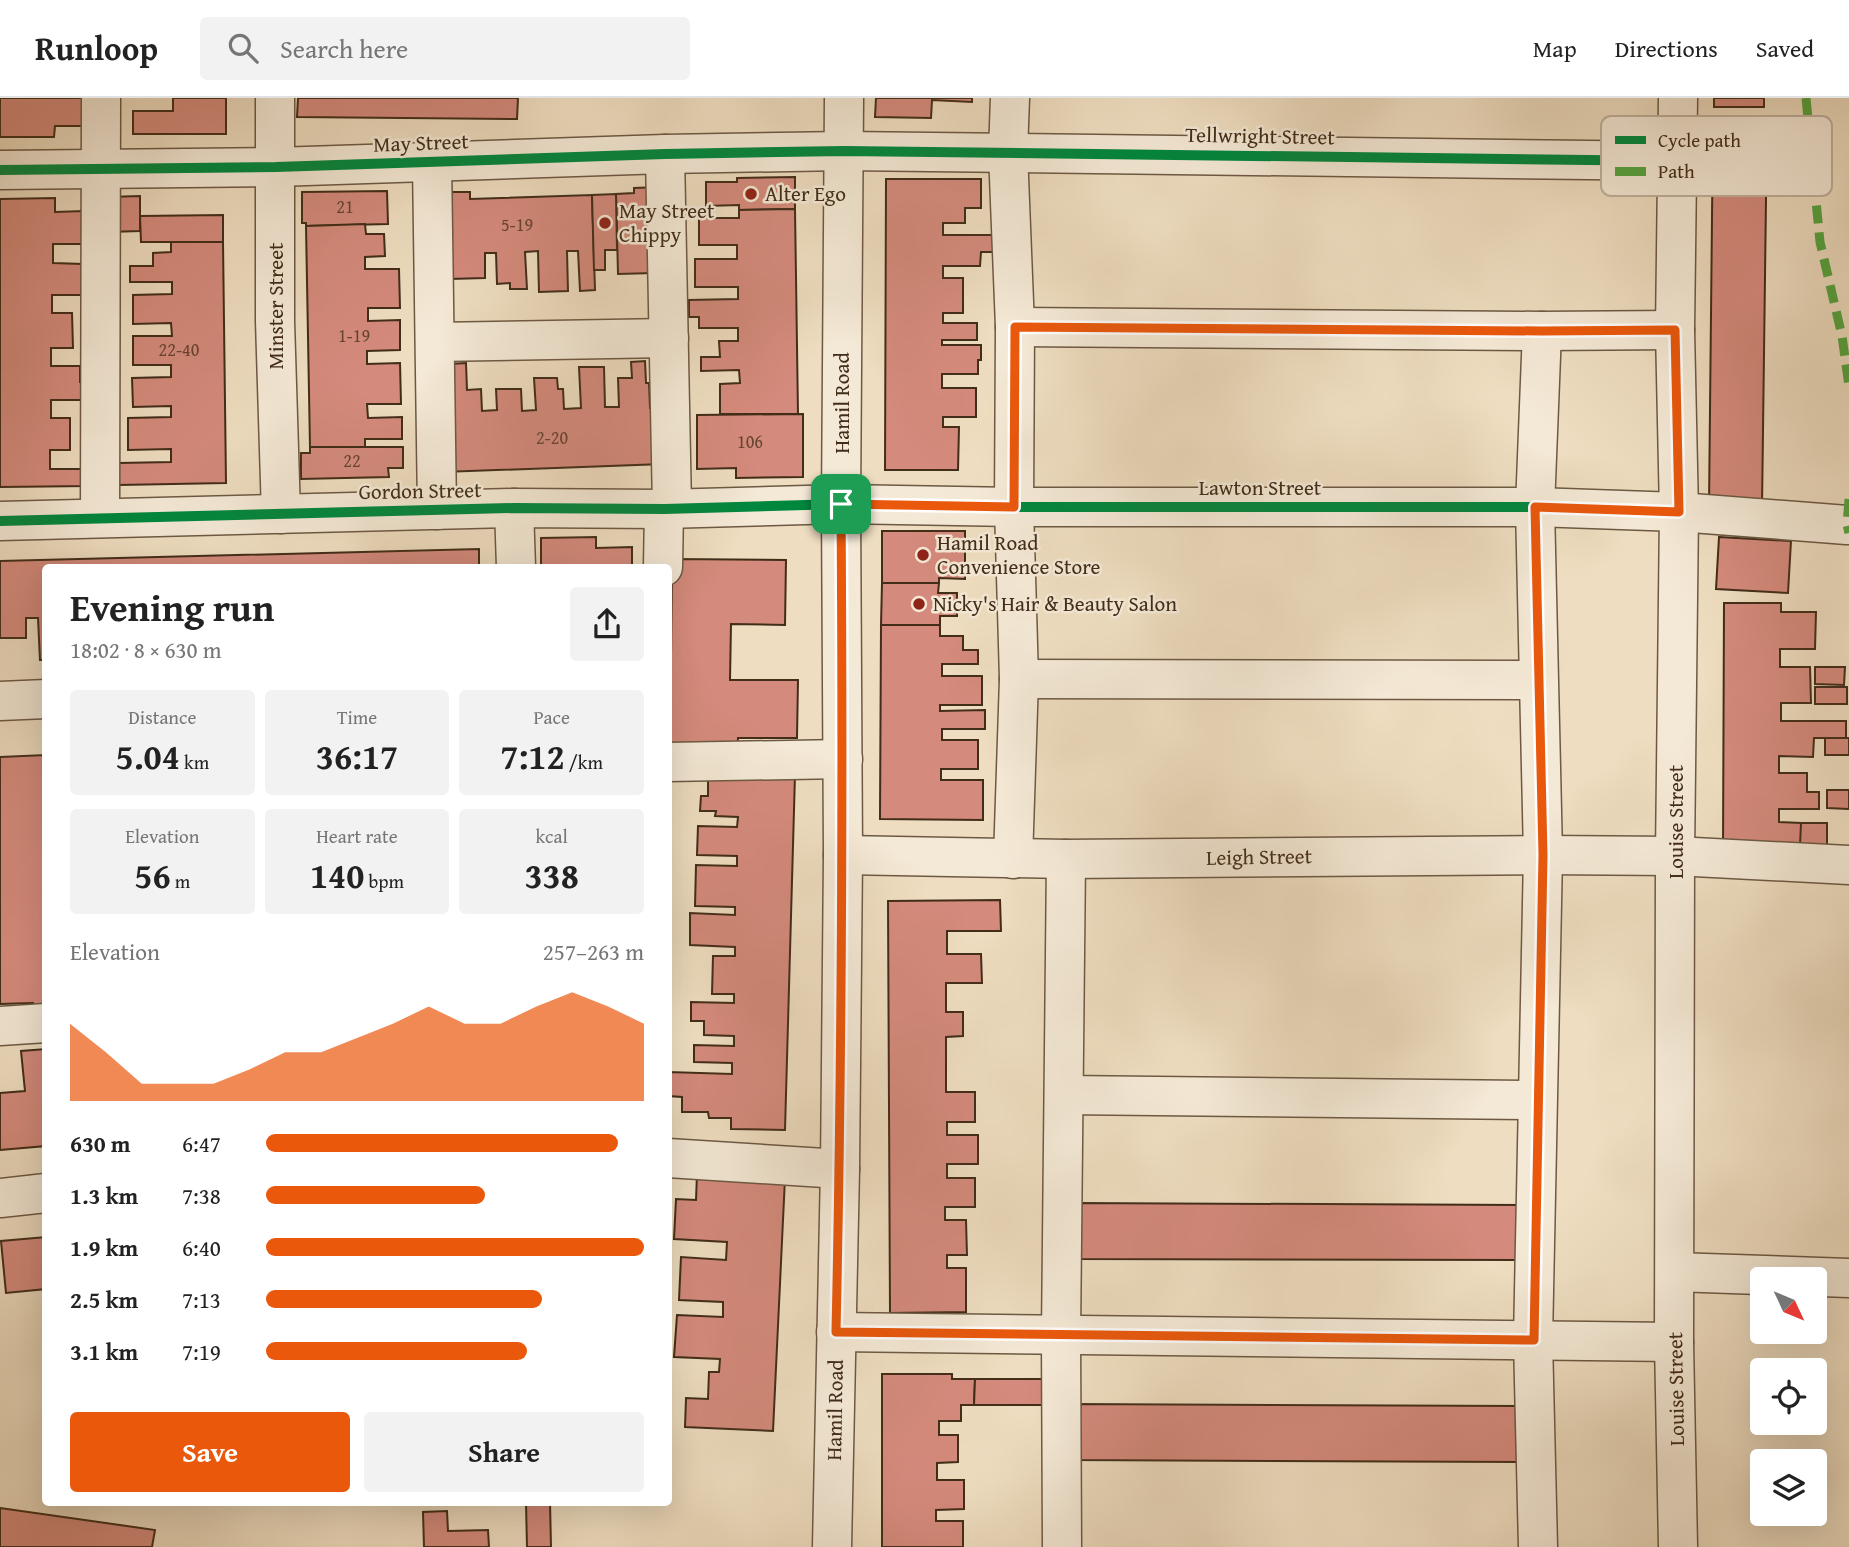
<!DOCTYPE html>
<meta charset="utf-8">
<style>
body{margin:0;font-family:"Gentium Book Plus",serif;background:#f2f2f2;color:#222;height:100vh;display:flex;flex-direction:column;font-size:26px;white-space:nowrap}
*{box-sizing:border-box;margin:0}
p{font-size:23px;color:#767676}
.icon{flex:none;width:38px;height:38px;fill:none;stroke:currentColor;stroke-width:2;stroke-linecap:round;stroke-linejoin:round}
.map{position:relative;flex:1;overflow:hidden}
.side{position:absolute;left:42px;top:466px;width:630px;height:942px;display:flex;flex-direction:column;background:#fff;border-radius:7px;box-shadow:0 7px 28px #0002}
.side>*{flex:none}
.needle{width:46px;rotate:134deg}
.buttons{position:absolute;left:1750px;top:1169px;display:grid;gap:14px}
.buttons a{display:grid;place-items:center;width:77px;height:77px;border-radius:7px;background:#fff;box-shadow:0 7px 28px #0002;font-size:35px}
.pin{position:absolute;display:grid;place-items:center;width:60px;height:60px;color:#fff;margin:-30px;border-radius:14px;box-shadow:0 4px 10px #0006}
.round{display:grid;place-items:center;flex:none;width:74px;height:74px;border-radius:7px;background:#f2f2f2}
.headline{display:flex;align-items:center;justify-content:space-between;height:119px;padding:0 28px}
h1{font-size:38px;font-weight:600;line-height:52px}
.stats{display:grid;grid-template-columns:repeat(3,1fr);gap:10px;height:119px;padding:7px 28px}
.stats div{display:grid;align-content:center;border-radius:7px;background:#f2f2f2;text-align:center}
.stats b{font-size:35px;font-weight:600}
.stats small{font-size:19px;font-weight:400}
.stats p{font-size:19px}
.chart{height:196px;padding:14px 28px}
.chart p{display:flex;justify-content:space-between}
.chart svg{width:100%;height:126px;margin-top:7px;fill:#ea580c;opacity:.7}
.button{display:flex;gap:14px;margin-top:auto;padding:14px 28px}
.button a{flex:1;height:80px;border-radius:7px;background:#ea580c;color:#fff;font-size:28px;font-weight:600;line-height:80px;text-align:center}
.button a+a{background:#f2f2f2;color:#222}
ul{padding:0 28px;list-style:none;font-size:23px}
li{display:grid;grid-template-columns:112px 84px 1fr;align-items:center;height:52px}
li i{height:18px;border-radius:9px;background:#ea580c}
header{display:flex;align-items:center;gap:42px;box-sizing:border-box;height:98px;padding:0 35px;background:#fff;border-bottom:2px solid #e0e0e0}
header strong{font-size:33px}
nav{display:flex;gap:38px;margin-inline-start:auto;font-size:24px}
.search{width:490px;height:63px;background:#f2f2f2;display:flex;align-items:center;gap:18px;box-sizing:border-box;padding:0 24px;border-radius:7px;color:#767676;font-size:26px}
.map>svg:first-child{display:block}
.building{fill:#d48a7c;stroke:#422d19;stroke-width:2}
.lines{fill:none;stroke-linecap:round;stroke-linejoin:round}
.minor-casing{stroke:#6d5943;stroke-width:41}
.minor{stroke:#f4e9d6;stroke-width:38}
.quiet{stroke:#55a440;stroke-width:9;stroke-dasharray:18 9;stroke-linecap:butt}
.cycleway-casing{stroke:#f4e9d6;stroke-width:15}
.cycleway{stroke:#00873e;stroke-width:10}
.route-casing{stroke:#fff;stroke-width:14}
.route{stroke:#ea580c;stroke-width:9}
.poi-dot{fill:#8f2418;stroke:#f4e9d6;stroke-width:2.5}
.labels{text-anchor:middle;stroke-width:5;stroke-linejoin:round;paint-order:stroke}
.number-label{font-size:18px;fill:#664432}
.street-label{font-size:21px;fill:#422d19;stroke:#f4e9d6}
.poi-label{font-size:21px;fill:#422d19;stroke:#f4e9d6;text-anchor:start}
.key{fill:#f4e9d6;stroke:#bfb19d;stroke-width:2}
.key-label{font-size:19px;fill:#422d19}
</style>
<header>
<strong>Runloop</strong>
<div class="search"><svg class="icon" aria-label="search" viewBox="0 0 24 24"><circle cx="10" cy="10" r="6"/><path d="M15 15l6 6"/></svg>Search here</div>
<nav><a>Map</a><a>Directions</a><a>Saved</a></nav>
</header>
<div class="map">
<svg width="1849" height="1449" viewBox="0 0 1849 1449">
<rect width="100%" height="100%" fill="#eeddc0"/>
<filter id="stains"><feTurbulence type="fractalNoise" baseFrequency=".00286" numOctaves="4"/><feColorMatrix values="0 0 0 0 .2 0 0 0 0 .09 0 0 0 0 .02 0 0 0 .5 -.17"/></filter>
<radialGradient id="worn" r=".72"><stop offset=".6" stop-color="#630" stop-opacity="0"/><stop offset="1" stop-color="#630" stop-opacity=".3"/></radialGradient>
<g class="building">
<polygon points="0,0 93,0 93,28 55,28 54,39 0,39"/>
<polygon points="173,0 226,0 226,36 133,36 133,13 173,13"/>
<polygon points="298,0 518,0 517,21 297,19"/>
<polygon points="876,0 972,0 972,4 932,2 931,20 875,19"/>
<rect x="1714" y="0" width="50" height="9"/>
<polygon points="1713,23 1767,24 1762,410 1709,409"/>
<polygon points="795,79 795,111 739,112 739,107 706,108 706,84 737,84 737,80"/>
<polygon points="886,81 981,81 981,110 965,110 965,125 943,125 943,137 997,137 996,154 981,154 980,168 943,168 943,180 963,180 963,215 943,215 943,225 977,225 977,242 942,242 942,247 981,247 981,262 978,262 978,276 942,276 942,290 976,290 976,319 943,319 943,329 959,329 958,372 885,372"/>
<polygon points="661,89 654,175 618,176 616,96 634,95 634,90"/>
<polygon points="387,93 388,126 306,128 306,125 302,125 302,94"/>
<polygon points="440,94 470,94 470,101 592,97 595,192 580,193 578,153 567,153 568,193 539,194 538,153 525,154 527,191 510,191 510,185 497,186 496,155 485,155 485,180 450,181"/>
<polygon points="616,96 617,152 605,152 605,172 594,172 592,97"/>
<polygon points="140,98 140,133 108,134 108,99"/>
<polygon points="55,100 55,114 84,113 84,146 53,146 53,165 83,166 83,197 52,197 52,215 72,215 73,250 51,250 51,268 80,268 80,284 91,284 90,302 51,302 51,320 70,320 70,352 50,352 50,371 90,371 89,388 0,389 0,101"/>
<polygon points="795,111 798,316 720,316 720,286 740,285 739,272 701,273 701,259 720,259 719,243 738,243 738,230 699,230 699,219 689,219 689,202 738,201 738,189 695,189 695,161 737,161 737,147 699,147 699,120 739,120 739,112"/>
<polygon points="223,117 223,144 141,144 140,118"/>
<polygon points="365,126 366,136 384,136 385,158 365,159 365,171 399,171 400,210 368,210 368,223 400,222 400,252 367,253 367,266 400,265 401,306 367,306 368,320 402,319 402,341 365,341 365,349 310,349 306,128"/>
<polygon points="171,144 223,144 226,385 119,387 119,365 171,364 171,351 128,352 128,320 171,319 171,308 133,309 132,280 171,279 171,267 133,267 133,238 172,238 171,225 133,226 133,197 172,196 172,184 130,184 130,168 153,168 153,155 171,154"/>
<polygon points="645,263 646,285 649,285 650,310 661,310 663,366 443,374 449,266 466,265 467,292 481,291 482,313 497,312 496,291 521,291 522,313 536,312 534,280 557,280 558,291 563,291 564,311 581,310 579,269 604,269 605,309 619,309 618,280 632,280 631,264"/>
<polygon points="803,316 803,379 736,380 736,370 697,371 697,317"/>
<polygon points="310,349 403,349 403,370 388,370 389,379 301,381 301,355 310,355"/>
<polygon points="882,433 965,433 965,481 939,480 939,485 882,485"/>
<polygon points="596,439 596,450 632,449 632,469 541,469 541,440"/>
<polygon points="1719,439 1791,443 1788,495 1716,491"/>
<polygon points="479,451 479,469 46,469 46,562 40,562 38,520 26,520 26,540 0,540 0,463"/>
<polygon points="672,461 786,462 785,527 731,526 730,582 798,582 797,640 738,640 737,654 670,653"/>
<polygon points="882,485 939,485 938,495 957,495 957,518 940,518 940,527 881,527"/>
<polygon points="1724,505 1781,505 1781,514 1816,514 1815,551 1780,551 1780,569 1810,569 1811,605 1781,605 1781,623 1846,623 1846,640 1814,640 1813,659 1779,658 1779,675 1807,675 1807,694 1819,694 1819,711 1779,711 1779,724 1801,725 1801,754 1723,753"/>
<polygon points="881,527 940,527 940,538 963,538 963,552 978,552 978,566 942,566 942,578 982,578 982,607 940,607 940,613 985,612 985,631 942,631 942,642 978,642 978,671 941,671 941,682 983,682 983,722 880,721"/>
<polygon points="1815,569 1845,569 1844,587 1815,586"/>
<rect x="1815" y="589" width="32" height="17"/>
<rect x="1825" y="640" width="24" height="17"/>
<polygon points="46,657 46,911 33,911 33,905 0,906 0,659"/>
<polygon points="708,673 795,676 785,1032 731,1031 731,1020 709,1020 708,1014 682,1014 682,999 668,998 668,974 732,976 732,965 694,964 694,947 734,948 734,938 704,937 704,923 691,923 691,904 734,905 734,896 712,896 713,858 735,858 735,849 690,847 690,815 735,817 735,809 695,808 696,767 737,768 737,758 697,757 698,728 737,729 738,719 715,718 716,713 700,713 701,698 708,698"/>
<polygon points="1827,692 1849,692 1849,711 1827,710"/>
<polygon points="1801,725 1827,725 1827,748 1800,748"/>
<polygon points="1000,802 1001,833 947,833 947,856 981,856 982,885 946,885 946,914 963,914 963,938 946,939 946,994 975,994 975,1024 947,1024 947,1037 978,1037 978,1066 947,1066 947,1080 975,1080 975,1109 945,1109 945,1122 966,1122 967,1157 947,1157 947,1170 966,1170 966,1214 890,1215 888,803"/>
<polygon points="46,951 46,1048 0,1052 0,995 25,993 21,953"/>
<polygon points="697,1076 785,1080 773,1333 685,1329 686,1300 708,1301 709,1274 719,1274 720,1261 674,1259 677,1217 723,1219 723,1204 679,1202 681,1159 726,1162 727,1144 674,1141 676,1101 696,1102"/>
<polygon points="1075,1105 1521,1107 1521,1162 1075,1161"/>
<polygon points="46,1139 46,1191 6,1195 1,1143"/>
<polygon points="882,1276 952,1276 952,1281 975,1281 974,1307 961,1307 961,1323 939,1323 939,1337 958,1337 958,1364 937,1365 937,1382 964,1382 964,1411 936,1412 936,1423 963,1423 963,1449 882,1449"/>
<polygon points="975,1281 1049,1281 1049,1307 974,1307"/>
<polygon points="1071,1306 1520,1308 1520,1364 1071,1362"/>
<polygon points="550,1404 551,1449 527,1449 526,1405"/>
<polygon points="0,1410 155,1432 152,1449 0,1449"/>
<polygon points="447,1413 448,1433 488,1432 489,1449 424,1449 423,1414"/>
</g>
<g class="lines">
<defs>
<g id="minor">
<polyline points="275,0 275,223 281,416"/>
<polyline points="1010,0 1008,54 1015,229 1014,409 1019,581 1013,761"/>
<polyline points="1678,0 1675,232 1679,414 1675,758 1674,1244 1678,1449"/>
<polyline points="665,56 672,410"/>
<polyline points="432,64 437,412"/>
<polyline points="0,72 276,69 665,56 844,53 1676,63"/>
<polyline points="1015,229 1542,233 1675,232"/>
<polyline points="435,244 669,240"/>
<polyline points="514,410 516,469"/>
<polyline points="100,420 101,0"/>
<polyline points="0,423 514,410 664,411 841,406 1014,409 1535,409 1679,414 1847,427"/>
<polyline points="663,469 664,411"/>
<polyline points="1019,581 1538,582"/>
<polyline points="0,603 46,601"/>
<polyline points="668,664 843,661"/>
<polyline points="843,757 1066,761 1543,757 1675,758 1849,767"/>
<polyline points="0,928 46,925"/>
<polyline points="1064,997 1537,1002"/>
<polyline points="668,1060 840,1071"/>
<polyline points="0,1100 46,1095"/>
<polyline points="1675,1174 1849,1180"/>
<polyline points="836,1234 1674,1244"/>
<polyline points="832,1449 840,1071 843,757 841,406 844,0"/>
<polyline points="1062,1449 1061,1237 1066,761"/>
<polyline points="1538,1449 1533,1242 1543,757 1535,409 1542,233"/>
</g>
</defs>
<use href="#minor" class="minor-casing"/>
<use href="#minor" class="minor"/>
<g class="quiet">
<polyline points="1806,0 1820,144 1842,238 1849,288"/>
<polyline points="1849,401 1847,427 1849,435"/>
</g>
<defs>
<g id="cycleway">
<polyline points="0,72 276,69 665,56 844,53 1676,63"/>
<polyline points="0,423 514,410 664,411 841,406 1014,409 1535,409 1679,414"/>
</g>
</defs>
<use href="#cycleway" class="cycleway-casing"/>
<use href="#cycleway" class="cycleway"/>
</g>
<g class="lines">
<defs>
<path id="route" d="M1015 229 1542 233 1675 232 1679 414 1535 409 1543 757 1534 1242 836 1234C842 958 843 682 841 406L1014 409Z"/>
</defs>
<use href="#route" class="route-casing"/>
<use href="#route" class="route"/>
</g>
<g class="poi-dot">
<circle cx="751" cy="96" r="7"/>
<circle cx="605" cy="125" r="7"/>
<circle cx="923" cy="457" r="7"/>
<circle cx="919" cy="506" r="7"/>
</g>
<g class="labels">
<g class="number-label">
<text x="345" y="115">21</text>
<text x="517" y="133">5-19</text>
<text x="354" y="244">1-19</text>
<text x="179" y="258">22-40</text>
<text x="552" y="346">2-20</text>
<text x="750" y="350">106</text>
<text x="352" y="369">22</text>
</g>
<g class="street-label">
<text transform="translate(1260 38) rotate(1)" y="7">Tellwright Street</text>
<text transform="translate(421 45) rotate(-2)" y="7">May Street</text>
<text transform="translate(276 208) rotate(-90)" y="7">Minster Street</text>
<text transform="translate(842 305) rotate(-90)" y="7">Hamil Road</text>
<text x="1260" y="397">Lawton Street</text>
<text transform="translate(420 393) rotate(-1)" y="7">Gordon Street</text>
<text transform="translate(1676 724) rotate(-90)" y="7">Louise Street</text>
<text transform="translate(1259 759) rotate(-1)" y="7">Leigh Street</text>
<text transform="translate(1676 1291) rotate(-91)" y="7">Louise Street</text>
<text transform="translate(835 1312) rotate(-89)" y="7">Hamil Road</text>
</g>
<g class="poi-label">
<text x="765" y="103">Alter Ego</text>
<text x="619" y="120">May Street<tspan x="619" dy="24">Chippy</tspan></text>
<text x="937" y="452">Hamil Road<tspan x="937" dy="24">Convenience Store</tspan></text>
<text x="933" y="513">Nicky's Hair &amp; Beauty Salon</text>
</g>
</g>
<rect x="1601" y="18" width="231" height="80" rx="10" class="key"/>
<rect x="1615" y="38" width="31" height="8" fill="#00873e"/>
<rect x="1615" y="69" width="31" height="9" fill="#55a440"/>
<g class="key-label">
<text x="1658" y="49">Cycle path</text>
<text x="1658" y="80">Path</text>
</g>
<rect width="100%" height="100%" filter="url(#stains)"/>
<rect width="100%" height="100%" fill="url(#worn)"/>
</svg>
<div class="buttons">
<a><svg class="needle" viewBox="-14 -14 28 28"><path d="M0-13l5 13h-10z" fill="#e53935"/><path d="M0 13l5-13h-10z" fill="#767676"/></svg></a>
<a><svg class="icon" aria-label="locate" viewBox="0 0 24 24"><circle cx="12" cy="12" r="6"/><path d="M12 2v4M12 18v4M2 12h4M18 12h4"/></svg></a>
<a><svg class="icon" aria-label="layers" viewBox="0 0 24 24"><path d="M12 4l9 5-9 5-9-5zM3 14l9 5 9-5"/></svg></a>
</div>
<div class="pin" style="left:841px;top:406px;background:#1e9e55"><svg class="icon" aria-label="arrive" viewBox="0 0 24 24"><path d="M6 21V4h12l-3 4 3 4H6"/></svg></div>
<section class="side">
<div class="headline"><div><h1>Evening run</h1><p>18:02 · 8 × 630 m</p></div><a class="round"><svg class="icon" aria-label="share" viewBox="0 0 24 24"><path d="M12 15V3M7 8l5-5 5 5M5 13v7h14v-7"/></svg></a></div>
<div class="stats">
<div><p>Distance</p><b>5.04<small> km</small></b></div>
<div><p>Time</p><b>36:17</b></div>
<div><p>Pace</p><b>7:12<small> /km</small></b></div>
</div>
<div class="stats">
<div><p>Elevation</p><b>56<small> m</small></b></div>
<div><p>Heart rate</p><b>140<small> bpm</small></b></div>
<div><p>kcal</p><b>338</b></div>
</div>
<div class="chart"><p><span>Elevation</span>257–263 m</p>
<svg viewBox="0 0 160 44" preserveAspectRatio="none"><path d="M0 44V17L10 27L20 38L30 38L40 38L50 33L60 27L70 27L80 22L90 17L100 11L110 17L120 17L130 11L140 6L150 11L160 17V44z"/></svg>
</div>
<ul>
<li><b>630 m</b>6:47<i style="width:93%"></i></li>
<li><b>1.3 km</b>7:38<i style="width:58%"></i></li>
<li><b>1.9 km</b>6:40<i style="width:100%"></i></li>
<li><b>2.5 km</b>7:13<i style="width:73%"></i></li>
<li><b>3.1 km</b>7:19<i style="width:69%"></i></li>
</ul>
<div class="button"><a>Save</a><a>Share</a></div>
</section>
</div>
